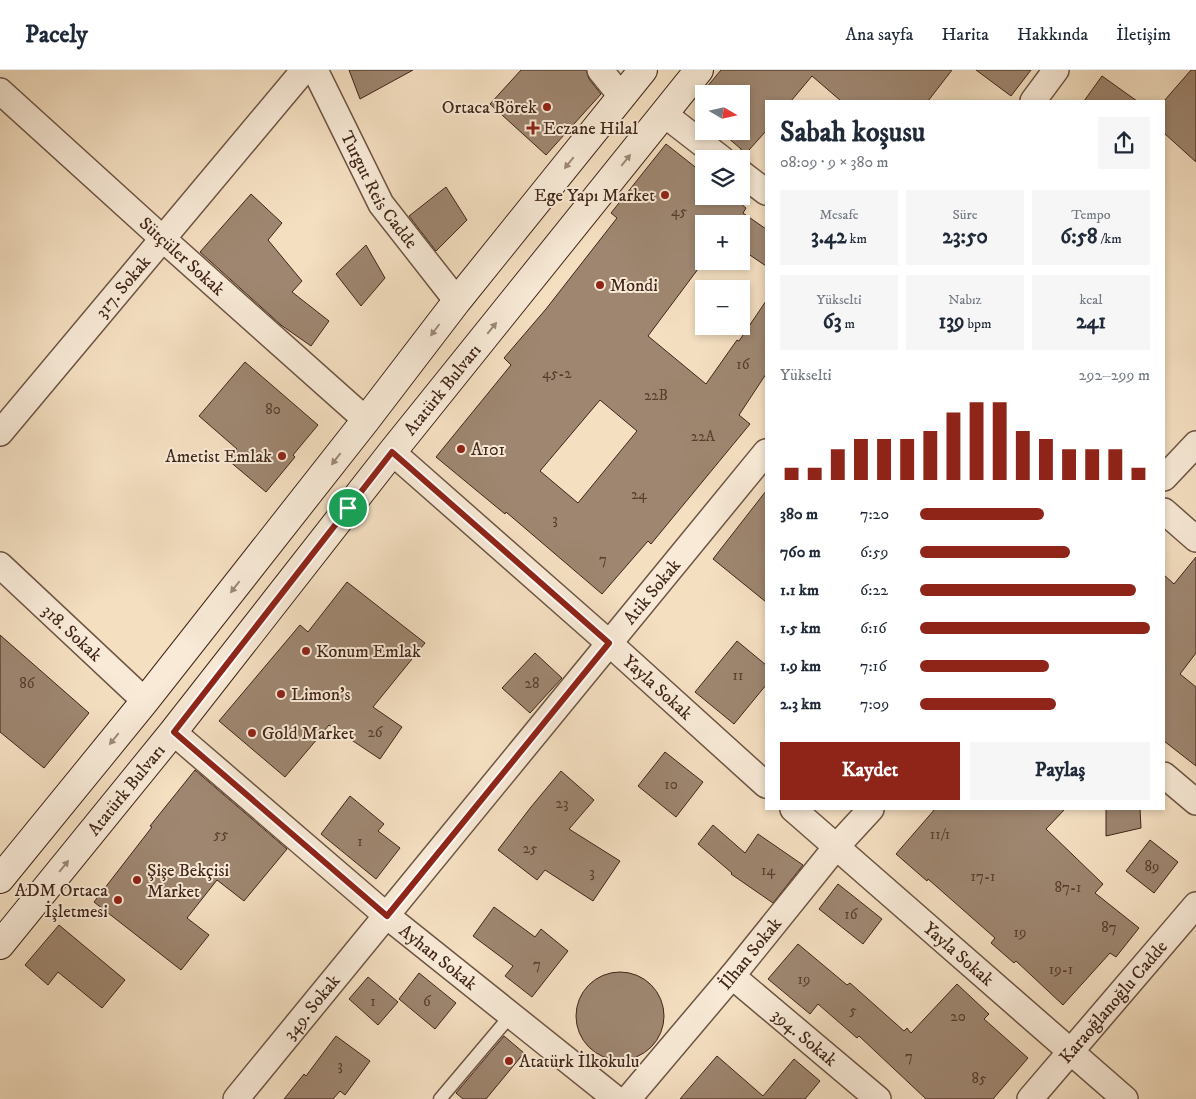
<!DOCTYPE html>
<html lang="tr">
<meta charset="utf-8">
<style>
body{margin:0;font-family:"IM FELL DW Pica",serif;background:#f6f6f7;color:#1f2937;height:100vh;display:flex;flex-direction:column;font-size:19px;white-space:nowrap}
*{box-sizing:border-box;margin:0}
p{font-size:16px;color:#747a83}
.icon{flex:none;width:28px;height:28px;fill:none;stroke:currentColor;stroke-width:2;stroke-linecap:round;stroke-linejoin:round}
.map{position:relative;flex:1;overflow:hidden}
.drawer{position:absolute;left:765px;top:30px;width:400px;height:710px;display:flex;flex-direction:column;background:#fff;border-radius:0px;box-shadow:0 2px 8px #0003}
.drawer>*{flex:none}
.needle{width:32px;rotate:99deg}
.fabs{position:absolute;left:695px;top:15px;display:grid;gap:10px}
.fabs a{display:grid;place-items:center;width:55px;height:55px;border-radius:0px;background:#fff;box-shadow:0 2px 8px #0003;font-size:25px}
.pin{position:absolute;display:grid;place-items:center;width:42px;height:42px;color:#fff;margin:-21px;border:2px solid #fff;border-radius:50%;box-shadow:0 1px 5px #0007}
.round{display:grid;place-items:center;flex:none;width:52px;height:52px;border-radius:0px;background:#f6f6f7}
.headline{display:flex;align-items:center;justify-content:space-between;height:85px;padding:0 15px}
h1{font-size:28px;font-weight:700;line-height:38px}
.metrics{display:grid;grid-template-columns:repeat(3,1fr);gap:8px;height:85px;padding:5px 15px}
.metrics div{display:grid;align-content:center;border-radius:0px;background:#f6f6f7;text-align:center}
.metrics b{font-size:21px;font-weight:700}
.metrics small{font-size:14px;font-weight:400}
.metrics p{font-size:14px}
.chart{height:140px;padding:10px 15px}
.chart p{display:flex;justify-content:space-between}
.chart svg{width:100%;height:90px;margin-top:5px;stroke:#8f2418;stroke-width:6}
.primary-button{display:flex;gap:10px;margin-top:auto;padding:10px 15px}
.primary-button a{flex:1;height:58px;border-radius:0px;background:#8f2418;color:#fff;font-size:20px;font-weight:700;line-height:58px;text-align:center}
.primary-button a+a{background:#f6f6f7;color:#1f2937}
ul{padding:0 15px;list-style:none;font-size:16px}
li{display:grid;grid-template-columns:80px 60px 1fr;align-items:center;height:38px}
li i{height:12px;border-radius:6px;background:#8f2418}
header{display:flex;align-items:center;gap:30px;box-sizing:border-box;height:70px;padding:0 25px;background:#fff;border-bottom:1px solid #e0e1e3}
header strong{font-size:24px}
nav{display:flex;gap:28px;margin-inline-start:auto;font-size:18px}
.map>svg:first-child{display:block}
.building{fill:#9e8670;stroke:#402519;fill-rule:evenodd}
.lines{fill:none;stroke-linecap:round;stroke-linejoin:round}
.service-casing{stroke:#6d5443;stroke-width:15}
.minor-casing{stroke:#6d5443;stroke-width:28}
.secondary-casing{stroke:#402519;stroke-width:30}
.service{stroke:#f8ead7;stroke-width:12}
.minor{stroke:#f8ead7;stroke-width:25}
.secondary{stroke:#f8ead7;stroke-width:28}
.oneway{fill:#9c8878}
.route-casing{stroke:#fff;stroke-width:10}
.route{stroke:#8f2418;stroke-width:6}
.poi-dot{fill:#8f2418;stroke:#f8ead7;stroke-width:2}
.labels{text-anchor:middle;stroke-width:4;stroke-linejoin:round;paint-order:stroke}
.number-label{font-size:15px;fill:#583d2f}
.poi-label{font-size:18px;fill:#402519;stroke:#f8ead7;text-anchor:start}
.street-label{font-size:18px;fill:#402519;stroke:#f8ead7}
</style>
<header>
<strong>Pacely</strong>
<nav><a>Ana sayfa</a><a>Harita</a><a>Hakkında</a><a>İletişim</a></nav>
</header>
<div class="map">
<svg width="1196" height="1029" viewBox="0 0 1196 1029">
<rect width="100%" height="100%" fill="#f4dfc1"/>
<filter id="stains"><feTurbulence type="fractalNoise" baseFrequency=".004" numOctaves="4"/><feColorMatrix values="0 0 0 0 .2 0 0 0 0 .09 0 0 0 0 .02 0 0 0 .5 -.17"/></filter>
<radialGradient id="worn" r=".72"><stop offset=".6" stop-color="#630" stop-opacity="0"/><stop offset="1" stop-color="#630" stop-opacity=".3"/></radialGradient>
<g class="building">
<polygon points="349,0 413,0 360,29"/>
<polygon points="521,0 586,0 589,9 601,24 546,85 490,34"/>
<polygon points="721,0 952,0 928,31 841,31 812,6 791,31 766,31 766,61 741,89 741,79 720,61 741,61 741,24 701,24"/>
<polygon points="976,0 1031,0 1011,26"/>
<polygon points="1191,0 1196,0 1196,92 1164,63 1164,31"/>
<polygon points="1102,6 1137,31 1084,31"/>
<path d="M666 74 704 104V126H731L746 138 743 143 766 159V196L741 179V154H704V191L648 266 706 314 737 270 739 271 766 231V304L739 345 750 354 651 474 648 471 602 524 506 442 505 444 436 387 511 295 504 288 546 239 617 148 611 143ZM600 330 637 361 578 433 540 401Z"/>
<polygon points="446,117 467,150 436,181 409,146"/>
<polygon points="251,124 282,153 268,170 302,211 292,222 329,251 311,276 281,255 200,182"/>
<polygon points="366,175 385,208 361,236 336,204"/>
<polygon points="245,292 318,355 293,385 295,387 266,422 228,390 237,379 199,346"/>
<polygon points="766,421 766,532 713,489"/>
<polygon points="1196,487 1196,583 1180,604 1196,617 1196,696 1164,671 1164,505 1174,514"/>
<polygon points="347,512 425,573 373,637 402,657 380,689 329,655 285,707 219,651 300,555 308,562"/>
<polygon points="0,565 89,643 44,698 0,662"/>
<polygon points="737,571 766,595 766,615 734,654 695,622"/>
<polygon points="535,583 562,608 530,643 502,618"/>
<polygon points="665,682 703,712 676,747 638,716"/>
<polygon points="195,700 287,779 244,831 217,810 187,848 209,865 181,900 94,832 152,757 150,756"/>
<polygon points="561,701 594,730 569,759 620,791 593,831 545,800 537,810 498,780 531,737"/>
<polygon points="350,726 384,754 378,761 400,778 376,809 321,764"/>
<polygon points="935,739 1065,739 1046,759 1103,814 1095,823 1139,858 1116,887 1110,883 1063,935 1016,891 1014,893 991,873 995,868 928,809 927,811 896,784"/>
<polygon points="1106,739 1140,739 1141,758 1106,766"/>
<polygon points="713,755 745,783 758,764 803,795 773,833 731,804 732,803 698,774"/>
<polygon points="1150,770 1178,792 1154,823 1126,801"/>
<polygon points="838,814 882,849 863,874 819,839"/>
<polygon points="494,837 535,867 541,859 568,881 532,927 505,906 513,896 473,866"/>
<polygon points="59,855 125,910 102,938 58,902 48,915 25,895"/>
<polygon points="798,874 847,915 850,913 904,961 907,958 911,963 957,914 989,944 984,949 1028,988 993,1029 926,1029 859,966 857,968 818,934 810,944 768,909"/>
<circle cx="620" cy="946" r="44"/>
<polygon points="419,903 456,933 435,959 399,929"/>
<polygon points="368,907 398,932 378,955 349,929"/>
<polygon points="336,966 370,991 345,1025 340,1021 333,1029 284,1029 304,1004 306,1006"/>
<polygon points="504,966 524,983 486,1029 463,1029 456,1023"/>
<polygon points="717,986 763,1026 794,989 820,1011 805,1029 680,1029"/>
</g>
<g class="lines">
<defs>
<polyline id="service" points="440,1029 511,945"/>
<g id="minor">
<path id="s1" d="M315 0 381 134 457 231"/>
<polyline points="600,0 622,27"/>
<path id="s2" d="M0 21 163 169 366 350"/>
<polyline points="1033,31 1056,0"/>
<polyline points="664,44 722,89"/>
<polyline points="741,103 766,122"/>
<path id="s3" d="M0 363 304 0"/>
<path id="s4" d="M392 382 609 573 766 715"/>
<polyline points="1164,408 1196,374"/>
<polyline points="1164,441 1196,469"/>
<path id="s5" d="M0 495 145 631"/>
<path id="s6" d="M173 662 387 846 616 1029"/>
<polyline points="1164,705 1196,732"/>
<path id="s7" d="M793 739 1125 1029"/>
<path id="s8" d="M732 906 878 1029"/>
<path id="s9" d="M236 1029 766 382"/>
<path id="s10" d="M628 1029 732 906 836 777 871 739"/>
<path id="s11" d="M1030 1029 1196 835"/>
</g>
<g id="secondary">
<polyline points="0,809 145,631 366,350 457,231 643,0"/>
<path id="s12" d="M0 875 173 662 392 382 699 0"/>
</g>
</defs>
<use href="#service" class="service-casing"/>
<use href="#minor" class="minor-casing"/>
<use href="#secondary" class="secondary-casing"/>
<use href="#service" class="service"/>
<use href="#minor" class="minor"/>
<use href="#secondary" class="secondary"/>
</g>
<defs><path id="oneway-solid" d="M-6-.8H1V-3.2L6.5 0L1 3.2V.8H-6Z" transform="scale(1.25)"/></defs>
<g class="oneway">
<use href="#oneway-solid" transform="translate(626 90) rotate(-51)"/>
<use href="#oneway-solid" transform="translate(569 93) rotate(129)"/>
<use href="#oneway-solid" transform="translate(492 258) rotate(-51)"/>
<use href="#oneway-solid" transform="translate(435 260) rotate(127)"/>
<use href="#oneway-solid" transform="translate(336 389) rotate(128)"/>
<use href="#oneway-solid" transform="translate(235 517) rotate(128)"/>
<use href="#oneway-solid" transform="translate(114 669) rotate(129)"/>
<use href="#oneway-solid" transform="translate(64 796) rotate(-51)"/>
</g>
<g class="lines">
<defs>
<polygon id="route" points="392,382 609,573 387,846 174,662"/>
</defs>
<use href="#route" class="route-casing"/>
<use href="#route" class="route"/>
</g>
<g class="poi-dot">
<circle cx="547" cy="37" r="5"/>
<path d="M530.5 50.5h5v5h5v5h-5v5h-5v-5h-5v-5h5z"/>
<circle cx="665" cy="125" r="5"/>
<circle cx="600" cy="215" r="5"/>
<circle cx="461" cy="379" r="5"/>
<circle cx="282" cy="386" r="5"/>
<circle cx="306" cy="581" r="5"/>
<circle cx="281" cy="624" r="5"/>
<circle cx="252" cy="663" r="5"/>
<circle cx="137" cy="810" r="5"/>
<circle cx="118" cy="830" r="5"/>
<circle cx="509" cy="991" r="5"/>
</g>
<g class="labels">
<g class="number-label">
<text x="679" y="146">45</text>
<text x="743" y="299">16</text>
<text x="557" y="308">45-2</text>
<text x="656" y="330">22B</text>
<text x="273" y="344">80</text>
<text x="703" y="371">22A</text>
<text x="639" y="429">24</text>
<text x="555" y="454">3</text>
<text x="603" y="494">7</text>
<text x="738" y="610">11</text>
<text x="27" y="618">86</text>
<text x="532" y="618">28</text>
<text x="375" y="667">26</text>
<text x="671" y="719">10</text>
<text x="562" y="738">23</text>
<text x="221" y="769">55</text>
<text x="940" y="769">11/1</text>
<text x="360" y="776">1</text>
<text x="530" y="783">25</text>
<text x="1152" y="801">89</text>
<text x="768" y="805">14</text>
<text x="592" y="807">3</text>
<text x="983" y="811">17-1</text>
<text x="1068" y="822">87-1</text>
<text x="851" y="849">16</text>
<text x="1109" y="862">87</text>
<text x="1020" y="867">19</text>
<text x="537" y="899">7</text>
<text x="1061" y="904">19-1</text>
<text x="804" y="914">19</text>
<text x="373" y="936">1</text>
<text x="427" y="936">6</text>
<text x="853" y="945">5</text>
<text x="958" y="951">20</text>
<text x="909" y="991">7</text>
<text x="340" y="1000">3</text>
<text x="979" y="1013">85</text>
</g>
<g class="poi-label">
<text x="537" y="43" text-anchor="end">Ortaca Börek</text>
<text x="543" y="64">Eczane Hilal</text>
<text x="655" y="131" text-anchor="end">Ege Yapı Market</text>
<text x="610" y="221">Mondi</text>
<text x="471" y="385">A101</text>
<text x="272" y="392" text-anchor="end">Ametist Emlak</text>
<text x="316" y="587">Konum Emlak</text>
<text x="291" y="630">Limon's</text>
<text x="262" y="669">Gold Market</text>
<text x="147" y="806">Şişe Bekçisi<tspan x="147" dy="21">Market</tspan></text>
<text x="108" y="826" text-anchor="end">ADM Ortaca<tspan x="108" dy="21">İşletmesi</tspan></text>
<text x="519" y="997">Atatürk İlkokulu</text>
</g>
<g class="street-label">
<text dy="6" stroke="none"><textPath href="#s1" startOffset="136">Turgut Reis Cadde</textPath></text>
<text dy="6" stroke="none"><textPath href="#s2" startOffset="246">Sütçüler Sokak</textPath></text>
<text dy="6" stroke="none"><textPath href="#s3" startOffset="191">317. Sokak</textPath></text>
<text dy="6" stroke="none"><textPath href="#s12" startOffset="710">Atatürk Bulvarı</textPath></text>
<text dy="6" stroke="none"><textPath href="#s9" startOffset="656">Atik Sokak</textPath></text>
<text dy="6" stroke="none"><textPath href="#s5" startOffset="99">318. Sokak</textPath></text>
<text dy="6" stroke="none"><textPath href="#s4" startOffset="355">Yayla Sokak</textPath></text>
<text dy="6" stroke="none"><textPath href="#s12" startOffset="200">Atatürk Bulvarı</textPath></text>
<text dy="6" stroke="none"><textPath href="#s10" startOffset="190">İlhan Sokak</textPath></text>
<text dy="6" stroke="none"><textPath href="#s7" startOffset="220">Yayla Sokak</textPath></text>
<text dy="6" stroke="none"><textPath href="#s6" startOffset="348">Ayhan Sokak</textPath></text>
<text dy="6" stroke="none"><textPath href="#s11" startOffset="128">Karaoğlanoğlu Cadde</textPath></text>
<text dy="6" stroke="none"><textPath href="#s9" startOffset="119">349. Sokak</textPath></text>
<text dy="6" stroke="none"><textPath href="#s8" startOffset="95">394. Sokak</textPath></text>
</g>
</g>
<rect width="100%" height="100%" filter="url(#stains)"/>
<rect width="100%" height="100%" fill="url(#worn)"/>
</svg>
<div class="fabs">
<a><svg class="needle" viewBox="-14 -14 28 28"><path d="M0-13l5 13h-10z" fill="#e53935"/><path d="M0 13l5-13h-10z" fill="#747a83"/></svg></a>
<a><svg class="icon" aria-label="layers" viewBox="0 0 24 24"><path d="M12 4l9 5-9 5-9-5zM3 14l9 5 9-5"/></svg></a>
<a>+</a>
<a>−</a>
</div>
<div class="pin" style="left:348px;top:438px;background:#1e9e55"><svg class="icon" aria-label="arrive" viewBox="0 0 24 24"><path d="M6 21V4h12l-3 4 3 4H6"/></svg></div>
<section class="drawer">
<div class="headline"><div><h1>Sabah koşusu</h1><p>08:09 · 9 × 380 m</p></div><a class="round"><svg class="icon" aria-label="share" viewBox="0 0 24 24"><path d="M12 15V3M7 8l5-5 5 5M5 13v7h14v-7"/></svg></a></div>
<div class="metrics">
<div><p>Mesafe</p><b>3.42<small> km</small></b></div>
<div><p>Süre</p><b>23:50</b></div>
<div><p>Tempo</p><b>6:58<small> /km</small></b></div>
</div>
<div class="metrics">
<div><p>Yükselti</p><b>63<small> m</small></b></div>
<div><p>Nabız</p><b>139<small> bpm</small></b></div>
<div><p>kcal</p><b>241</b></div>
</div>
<div class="chart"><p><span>Yükselti</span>292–299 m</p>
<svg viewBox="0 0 160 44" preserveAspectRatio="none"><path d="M5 44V38M15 44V38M25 44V29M35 44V24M45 44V24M55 44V24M65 44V20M75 44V11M85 44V6M95 44V6M105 44V20M115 44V24M125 44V29M135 44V29M145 44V29M155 44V38"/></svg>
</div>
<ul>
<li><b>380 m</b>7:20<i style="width:54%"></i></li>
<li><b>760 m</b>6:59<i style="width:65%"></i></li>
<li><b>1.1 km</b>6:22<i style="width:94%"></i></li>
<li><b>1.5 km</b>6:16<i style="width:100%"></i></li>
<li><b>1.9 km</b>7:16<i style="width:56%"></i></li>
<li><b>2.3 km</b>7:09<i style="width:59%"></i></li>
</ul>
<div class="primary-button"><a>Kaydet</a><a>Paylaş</a></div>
</section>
</div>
